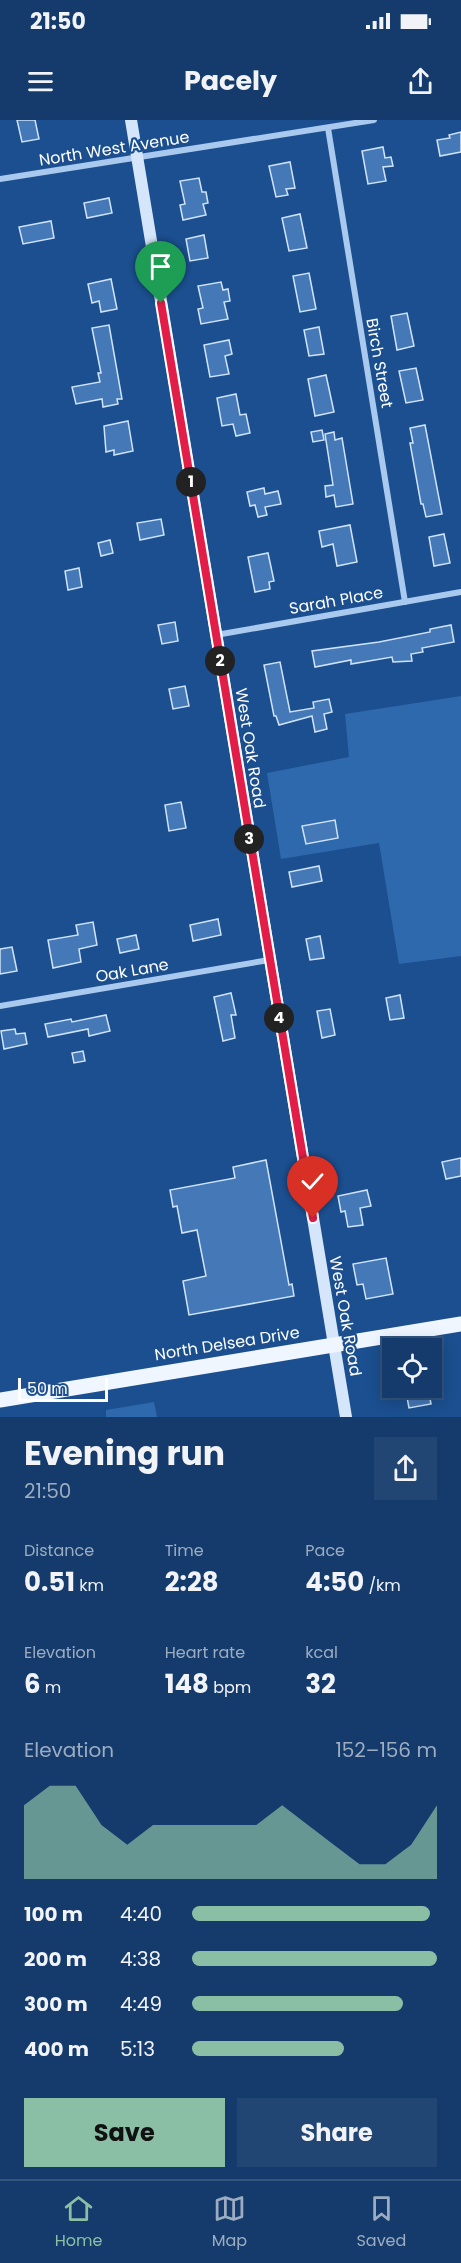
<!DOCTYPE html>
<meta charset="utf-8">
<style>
body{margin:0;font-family:Poppins,sans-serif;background:#214673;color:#f1f3f6;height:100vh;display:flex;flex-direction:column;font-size:22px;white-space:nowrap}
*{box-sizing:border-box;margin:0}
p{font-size:20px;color:#9dadc1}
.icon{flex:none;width:33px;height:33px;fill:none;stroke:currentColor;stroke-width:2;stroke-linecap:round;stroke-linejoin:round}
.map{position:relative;height:1297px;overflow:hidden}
.details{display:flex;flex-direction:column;background:#143b6b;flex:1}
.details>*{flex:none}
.fabs{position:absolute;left:382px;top:1218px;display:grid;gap:12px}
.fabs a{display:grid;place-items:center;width:60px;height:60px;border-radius:0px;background:#143b6b;box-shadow:0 3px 15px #0003,0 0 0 2px #33557e;font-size:30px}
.scale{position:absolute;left:18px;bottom:15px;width:90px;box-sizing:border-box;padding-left:6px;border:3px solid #fff;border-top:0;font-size:16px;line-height:21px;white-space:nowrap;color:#fff;-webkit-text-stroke:4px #1b4f8f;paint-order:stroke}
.pin{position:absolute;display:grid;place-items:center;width:51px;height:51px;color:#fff;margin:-62px -26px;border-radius:50% 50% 50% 0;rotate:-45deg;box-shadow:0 0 6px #0007}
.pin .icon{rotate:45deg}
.km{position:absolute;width:30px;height:30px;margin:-15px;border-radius:50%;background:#222;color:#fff;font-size:16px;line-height:30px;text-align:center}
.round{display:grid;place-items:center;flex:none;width:63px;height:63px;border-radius:0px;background:#214673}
.overview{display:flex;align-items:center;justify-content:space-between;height:102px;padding:0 24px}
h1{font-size:33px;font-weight:700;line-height:45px}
.stats{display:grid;grid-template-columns:repeat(3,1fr);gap:9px;height:102px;padding:6px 24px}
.stats div{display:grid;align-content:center}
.stats b{font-size:26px;font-weight:700}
.stats small{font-size:16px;font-weight:400}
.stats p{font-size:16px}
.chart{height:168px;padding:12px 24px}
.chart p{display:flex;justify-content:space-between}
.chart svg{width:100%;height:108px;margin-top:6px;fill:#8abfa5;opacity:.7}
.cta{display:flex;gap:12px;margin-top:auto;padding:12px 24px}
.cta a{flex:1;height:69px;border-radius:0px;background:#8abfa5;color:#111;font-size:24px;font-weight:700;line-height:69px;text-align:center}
.cta a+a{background:#214673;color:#f1f3f6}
ul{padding:0 24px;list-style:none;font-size:20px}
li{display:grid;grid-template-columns:96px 72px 1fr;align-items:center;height:45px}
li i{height:15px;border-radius:8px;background:#8abfa5}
.status{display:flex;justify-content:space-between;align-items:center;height:42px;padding:0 30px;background:#143b6b;direction:ltr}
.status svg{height:16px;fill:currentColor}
header{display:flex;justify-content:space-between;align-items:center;height:78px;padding:0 24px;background:#143b6b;font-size:27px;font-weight:700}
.menu{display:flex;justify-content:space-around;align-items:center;height:84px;border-top:2px solid #33557e;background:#143b6b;font-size:16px;color:#9dadc1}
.menu a{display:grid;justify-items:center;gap:3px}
.menu .selected{color:#8abfa5}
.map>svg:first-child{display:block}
.green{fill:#2e69ad}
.building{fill:#4478b7;stroke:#cfe3fa;stroke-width:1.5}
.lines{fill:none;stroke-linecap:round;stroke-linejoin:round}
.street{stroke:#a9c9ee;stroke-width:6}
.secondary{stroke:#d6e6fa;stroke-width:12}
.primary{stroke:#f0f6ff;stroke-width:15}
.route-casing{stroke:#fff;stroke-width:12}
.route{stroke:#e11d48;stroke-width:8}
.labels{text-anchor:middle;stroke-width:4.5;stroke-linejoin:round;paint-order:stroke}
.street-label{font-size:16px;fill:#fff;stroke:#1b4f8f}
</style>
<div class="status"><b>21:50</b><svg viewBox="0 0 49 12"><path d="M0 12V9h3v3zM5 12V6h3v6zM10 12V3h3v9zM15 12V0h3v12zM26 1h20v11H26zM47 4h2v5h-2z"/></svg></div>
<header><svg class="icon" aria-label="menu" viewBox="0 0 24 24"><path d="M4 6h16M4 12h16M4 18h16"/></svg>Pacely<svg class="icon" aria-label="share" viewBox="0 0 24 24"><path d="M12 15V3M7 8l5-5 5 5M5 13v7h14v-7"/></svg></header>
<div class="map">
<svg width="461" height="1297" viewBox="0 0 461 1297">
<rect width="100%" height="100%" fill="#1b4f8f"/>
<g class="green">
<polygon points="461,576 461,836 399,844 379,723 281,739 267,653 349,637 345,594"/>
<polygon points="154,1282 157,1297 106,1297 106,1290"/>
</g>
<g class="building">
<polygon points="17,0 35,0 39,19 22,22"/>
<polygon points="461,12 461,32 440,36 437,20 450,18 449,15"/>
<polygon points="383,27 385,38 391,37 393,46 383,47 386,61 368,64 362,31"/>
<polygon points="290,42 295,68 286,69 288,75 276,77 269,46"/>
<polygon points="199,58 202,72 206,72 208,83 203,84 206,95 183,100 180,85 185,84 180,61"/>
<polygon points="109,78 112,93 87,98 84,83"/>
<polygon points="300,94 307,128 289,131 282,98"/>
<polygon points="51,101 54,118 23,124 19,107"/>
<polygon points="204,115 208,138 190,141 186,119"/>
<polygon points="309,153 316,189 300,192 293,156"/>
<polygon points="111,159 117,189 101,192 99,181 92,183 88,164"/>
<polygon points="221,162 223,170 228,169 230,181 224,182 228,199 201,204 198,189 203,188 198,166"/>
<polygon points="407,193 414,226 397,230 391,196"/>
<polygon points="109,205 122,279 117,279 118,284 103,287 102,279 76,284 72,267 100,262 98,253 101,253 92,208"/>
<polygon points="319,207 324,234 309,236 304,210"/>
<polygon points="229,220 232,234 225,236 229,254 210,257 204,225"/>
<polygon points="416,248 423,280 406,283 399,251"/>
<polygon points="326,255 334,292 315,296 308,259"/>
<polygon points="236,274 240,295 246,294 250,313 236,316 233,304 222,306 217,278"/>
<polygon points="128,301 133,331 114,335 114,330 106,332 104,306"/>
<polygon points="425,305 442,394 426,397 423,384 421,384 410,323 413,323 410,308"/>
<polygon points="322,310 324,320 313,322 311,312"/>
<polygon points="334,312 335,320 342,318 353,384 336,387 334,375 326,377 325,366 333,365 325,314"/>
<polygon points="264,368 265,374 278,371 281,384 265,387 267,395 258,397 255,385 250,386 247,372"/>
<polygon points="161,399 164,415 140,420 137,403"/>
<polygon points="350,405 357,442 337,446 333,424 322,427 319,411"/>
<polygon points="444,414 450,443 434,446 429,417"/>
<polygon points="110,420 113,433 101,436 98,423"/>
<polygon points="268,433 274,461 269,462 270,469 255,472 248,437"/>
<polygon points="79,448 82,467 68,470 65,451"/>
<polygon points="175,502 178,521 162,524 158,505"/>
<polygon points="451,505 454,522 422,528 423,532 411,534 412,541 393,542 392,537 351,544 351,540 315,547 312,531 379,522 430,512 430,509"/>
<polygon points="280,542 290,592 314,588 313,582 329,579 332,592 324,594 327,609 315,612 312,596 279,605 276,596 274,596 264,545"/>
<polygon points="185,566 189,586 173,589 169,569"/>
<polygon points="181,682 186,708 169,711 165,685"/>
<polygon points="335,700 338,718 306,724 302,706"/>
<polygon points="319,746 322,761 292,767 289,752"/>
<polygon points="218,799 221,815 193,821 190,805"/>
<polygon points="93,802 97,825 79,829 81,842 53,848 48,820 78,815 76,805"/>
<polygon points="136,815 139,829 120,833 117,819"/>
<polygon points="320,816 324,838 310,840 306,819"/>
<polygon points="12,827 17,851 0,854 0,829"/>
<polygon points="231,873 236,895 231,895 235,918 223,921 214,877"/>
<polygon points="400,875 404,898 390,900 386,878"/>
<polygon points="330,889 335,915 322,918 317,891"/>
<polygon points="106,895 110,911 89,916 88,909 48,917 45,904 71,899 72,902"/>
<polygon points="15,909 16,914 25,913 27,924 4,929 1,911"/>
<polygon points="83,931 85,941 74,943 72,933"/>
<polygon points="461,1038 461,1056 446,1059 442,1042"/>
<polygon points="266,1040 289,1165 292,1164 294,1176 189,1195 183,1161 206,1156 197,1110 182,1113 177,1086 173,1087 170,1070 235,1058 233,1047"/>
<polygon points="367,1070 371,1086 360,1088 363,1105 348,1107 345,1091 341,1092 338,1076"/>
<polygon points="386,1138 393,1174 366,1179 363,1164 357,1165 353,1144"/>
<polygon points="428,1268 431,1284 409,1288 406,1272"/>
</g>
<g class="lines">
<g class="street">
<polyline points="328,8 405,482"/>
<polyline points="0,59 374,0"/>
<polyline points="216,515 461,472"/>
<polyline points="0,886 269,840"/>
</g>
<polyline class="secondary" points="131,0 346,1297"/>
<polyline class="primary" points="0,1280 461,1204"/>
</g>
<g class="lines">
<defs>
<polyline id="route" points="161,183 313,1098"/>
</defs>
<use href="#route" class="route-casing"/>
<use href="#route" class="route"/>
</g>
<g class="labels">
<g class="street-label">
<text transform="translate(114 28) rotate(-9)" y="6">North West Avenue</text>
<text transform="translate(380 243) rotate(80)" y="6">Birch Street</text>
<text transform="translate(336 480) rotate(-10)" y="6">Sarah Place</text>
<text transform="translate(251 628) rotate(81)" y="6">West Oak Road</text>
<text transform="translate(132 850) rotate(-10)" y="6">Oak Lane</text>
<text transform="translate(346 1196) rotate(80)" y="6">West Oak Road</text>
<text transform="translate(227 1223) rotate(-9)" y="6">North Delsea Drive</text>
</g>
</g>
</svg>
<div class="fabs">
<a><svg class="icon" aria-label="locate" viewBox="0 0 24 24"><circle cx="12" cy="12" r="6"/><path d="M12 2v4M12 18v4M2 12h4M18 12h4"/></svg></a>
</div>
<div class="scale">50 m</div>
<div class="pin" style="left:161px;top:183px;background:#1e9e55"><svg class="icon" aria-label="arrive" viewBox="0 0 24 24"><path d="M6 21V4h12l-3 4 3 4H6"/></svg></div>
<div class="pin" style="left:313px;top:1098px;background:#d93025"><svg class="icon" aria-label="check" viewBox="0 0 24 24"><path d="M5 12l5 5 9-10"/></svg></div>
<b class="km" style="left:191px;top:362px">1</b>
<b class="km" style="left:220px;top:541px">2</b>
<b class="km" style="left:249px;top:719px">3</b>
<b class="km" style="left:279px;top:898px">4</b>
</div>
<section class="details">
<div class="overview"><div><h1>Evening run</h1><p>21:50</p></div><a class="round"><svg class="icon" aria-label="share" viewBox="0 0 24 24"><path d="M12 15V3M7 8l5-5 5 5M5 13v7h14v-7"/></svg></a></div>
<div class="stats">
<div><p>Distance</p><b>0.51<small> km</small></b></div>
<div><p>Time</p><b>2:28</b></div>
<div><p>Pace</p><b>4:50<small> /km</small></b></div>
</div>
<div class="stats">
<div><p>Elevation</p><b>6<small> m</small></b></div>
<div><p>Heart rate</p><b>148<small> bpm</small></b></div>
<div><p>kcal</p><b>32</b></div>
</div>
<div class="chart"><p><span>Elevation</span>152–156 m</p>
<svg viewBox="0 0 160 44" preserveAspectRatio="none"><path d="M0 44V14L10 6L20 6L30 22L40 30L50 22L60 22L70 22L80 22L90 22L100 14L110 22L120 30L130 38L140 38L150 30L160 14V44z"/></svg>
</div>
<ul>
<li><b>100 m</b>4:40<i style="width:97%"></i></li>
<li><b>200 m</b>4:38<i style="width:100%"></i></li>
<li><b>300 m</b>4:49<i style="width:86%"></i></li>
<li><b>400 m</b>5:13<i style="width:62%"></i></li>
</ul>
<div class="cta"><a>Save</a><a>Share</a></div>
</section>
<nav class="menu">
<a class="selected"><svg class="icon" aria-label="home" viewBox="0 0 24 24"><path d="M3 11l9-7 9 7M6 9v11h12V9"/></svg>Home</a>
<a><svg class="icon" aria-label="map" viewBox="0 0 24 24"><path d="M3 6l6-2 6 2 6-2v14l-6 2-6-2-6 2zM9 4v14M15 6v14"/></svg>Map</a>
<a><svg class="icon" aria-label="saved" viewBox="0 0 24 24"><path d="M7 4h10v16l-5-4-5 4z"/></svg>Saved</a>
</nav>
